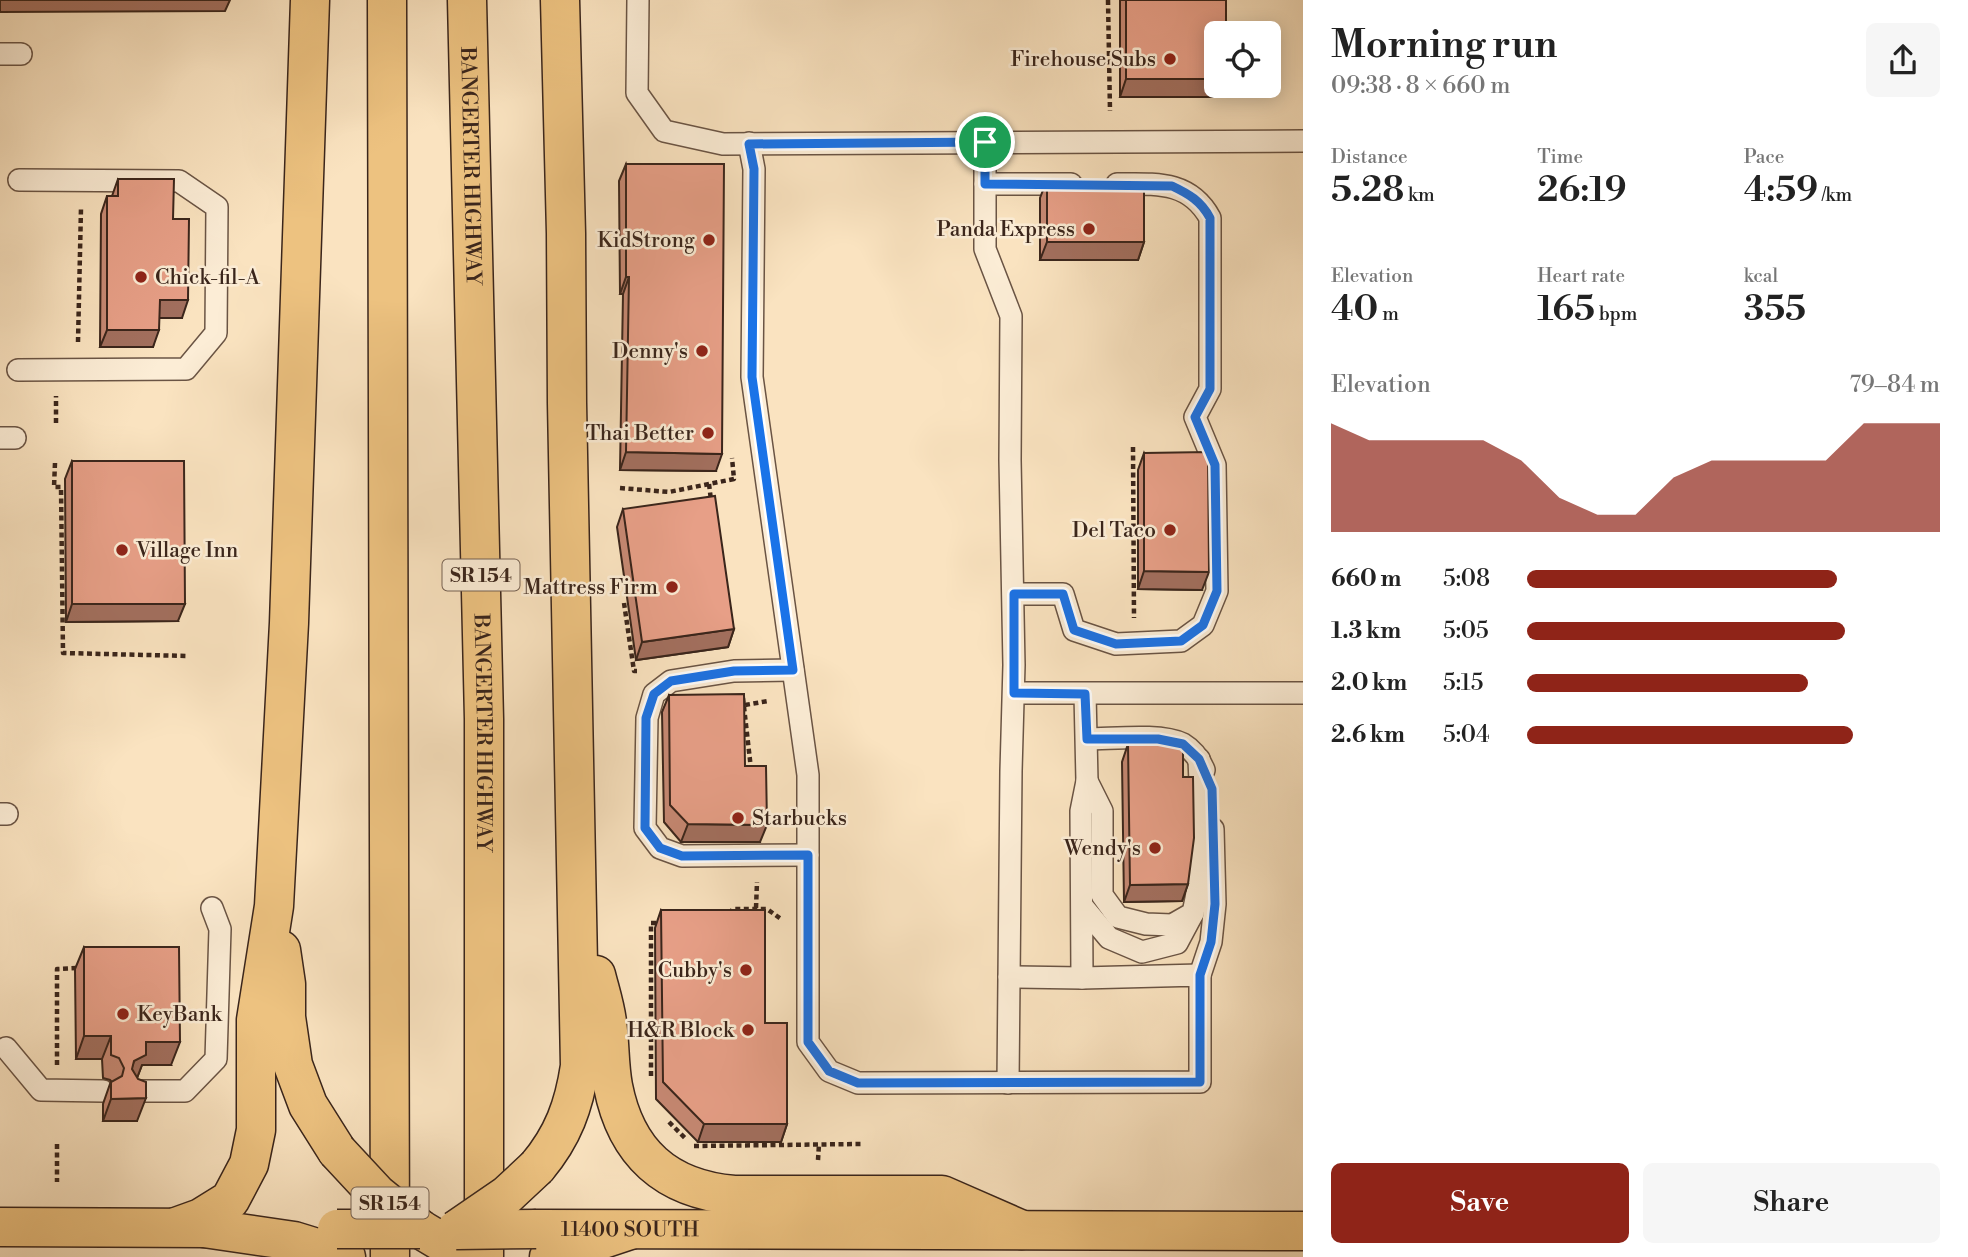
<!DOCTYPE html>
<meta charset="utf-8">
<style>
body{margin:0;font-family:"Libre Bodoni",serif;background:#f6f6f6;color:#222;height:100vh;display:flex;flex-direction:column;font-size:26px;white-space:nowrap}
*{box-sizing:border-box;margin:0}
p{font-size:23px;color:#767676}
.icon{flex:none;width:38px;height:38px;fill:none;stroke:currentColor;stroke-width:2;stroke-linecap:round;stroke-linejoin:round}
.map{position:relative;flex:1;overflow:hidden}
.side{display:flex;flex-direction:column;background:#fff;width:665px}
.side>*{flex:none}
.fabs{position:absolute;left:1204px;top:21px;display:grid;gap:14px}
.fabs a{display:grid;place-items:center;width:77px;height:77px;border-radius:10px;background:#fff;box-shadow:0 4px 18px #0003;font-size:35px}
.pin{position:absolute;display:grid;place-items:center;width:60px;height:60px;color:#fff;margin:-30px;border:4px solid #fff;border-radius:50%;box-shadow:0 2px 7px #0007}
.round{display:grid;place-items:center;flex:none;width:74px;height:74px;border-radius:10px;background:#f6f6f6}
.headline{display:flex;align-items:center;justify-content:space-between;height:119px;padding:0 28px}
h1{font-size:38px;font-weight:600;line-height:52px}
.metrics{display:grid;grid-template-columns:repeat(3,1fr);gap:10px;height:119px;padding:7px 28px}
.metrics div{display:grid;align-content:center}
.metrics b{font-size:35px;font-weight:600}
.metrics small{font-size:19px;font-weight:400}
.metrics p{font-size:19px}
.chart{height:196px;padding:14px 28px}
.chart p{display:flex;justify-content:space-between}
.chart svg{width:100%;height:126px;margin-top:7px;fill:#8f2418;opacity:.7}
.button{display:flex;gap:14px;margin-top:auto;padding:14px 28px}
.button a{flex:1;height:80px;border-radius:10px;background:#8f2418;color:#fff;font-size:28px;font-weight:600;line-height:80px;text-align:center}
.button a+a{background:#f6f6f6;color:#222}
ul{padding:0 28px;list-style:none;font-size:23px}
li{display:grid;grid-template-columns:112px 84px 1fr;align-items:center;height:52px}
li i{height:18px;border-radius:9px;background:#8f2418}
main{display:flex;flex:1;min-height:0}
.map>svg:first-child{display:block}
.lines{fill:none;stroke-linecap:round;stroke-linejoin:round}
.lane-casing{stroke:#6a5444;stroke-width:24}
.primary-casing{stroke:#3a251b;stroke-width:41}
.highway-casing{stroke:#3a251b;stroke-width:41}
.path{stroke:#3a251b;stroke-width:4.5;stroke-dasharray:5 3.5;stroke-linecap:butt}
.lane{stroke:#fcedd6;stroke-width:21}
.primary{stroke:#edc280;stroke-width:38}
.highway{stroke:#edc280;stroke-width:38}
.primary-bridge-casing{stroke:#3a251b;stroke-width:41;stroke-linecap:butt}
.highway-bridge-casing{stroke:#3a251b;stroke-width:41;stroke-linecap:butt}
.primary-bridge{stroke:#edc280;stroke-width:38}
.highway-bridge{stroke:#edc280;stroke-width:38}
.wall{fill:#c78974;stroke:#3a251b;stroke-width:2}
.shaded-wall{fill:#a26f5e;stroke:#3a251b;stroke-width:2}
.building{fill:#e79f87;stroke:#3a251b;stroke-width:2}
.route-casing{stroke:#fff;stroke-width:14}
.route{stroke:#1a73e8;stroke-width:9}
.poi-dot{fill:#8f2418;stroke:#fcedd6;stroke-width:2.5}
.labels{text-anchor:middle;stroke-width:5;stroke-linejoin:round;paint-order:stroke}
.shield{fill:#fcedd6;stroke:#746153;stroke-width:2}
.shield-label{font-size:19px;font-weight:bold;fill:#3a251b}
.poi-label{font-size:21px;fill:#3a251b;stroke:#fcedd6;text-anchor:end}
.street-label{font-size:21px;fill:#3a251b;stroke:#fcedd6}
</style>
<main>
<div class="map">
<svg width="1303" height="1257" viewBox="0 0 1303 1257">
<rect width="100%" height="100%" fill="#fae3c0"/>
<filter id="stains"><feTurbulence type="fractalNoise" baseFrequency=".00286" numOctaves="4"/><feColorMatrix values="0 0 0 0 .2 0 0 0 0 .09 0 0 0 0 .02 0 0 0 .5 -.17"/></filter>
<radialGradient id="worn" r=".72"><stop offset=".6" stop-color="#630" stop-opacity="0"/><stop offset="1" stop-color="#630" stop-opacity=".3"/></radialGradient>
<g class="lines">
<defs>
<g id="lane">
<polyline points="638,0 637,93 664,131 723,144 1303,141"/>
<polyline points="0,54 21,54"/>
<polyline points="985,142 985,249 1011,316 1010,460 1014,665 1011,771 1008,1083"/>
<polyline points="749,143 754,169 752,377 808,775 808,1042 829,1071 858,1083 1200,1082 1200,975 1082,978 1009,977"/>
<polyline points="985,184 1071,184"/>
<polyline points="18,370 186,369 216,333 217,207 179,181 19,180"/>
<polyline points="0,438 15,438"/>
<path d="M1014 594H1063L1074 630 1116 644 1181 641 1203 625 1217 591 1215 465 1195 417 1210 389V218C1189 180 1155 184 1117 184"/>
<polyline points="793,670 734,671 671,681 654,694 647,718 645,828 660,848 682,856 808,855"/>
<polyline points="1014,693 1303,693"/>
<path d="M1087 739C1113 739 1160 733 1183 744 1193 750 1200 760 1204 770"/>
<path d="M1087 781 1102 811V895L1118 917 1146 924 1172 925 1193 913C1205 864 1201 809 1199 759"/>
<polyline points="0,814 7,814"/>
<polyline points="1083,907 1109,938 1142,952 1177,943 1193,913"/>
<polyline points="1200,975 1211,942 1215,904 1213,829"/>
<polyline points="1082,978 1081,811 1087,781 1085,694"/>
<polyline points="6,1048 41,1090 103,1091"/>
<polyline points="137,1091 185,1091 216,1059 220,929 212,908"/>
</g>
<g id="primary">
<polyline points="0,1227 208,1228"/>
<path id="s1" d="M536 1229 1303 1231"/>
</g>
<g id="highway">
<polyline points="387,0 390,1257"/>
<path id="s2" d="M467 0 484 719V1257"/>
<polyline points="281,950 286,984 286,1017 293,1065 308,1105 337,1151"/>
<path d="M596 975C600 991 605 1006 607 1022 610 1043 609 1065 613 1086 626 1153 666 1189 734 1195H942L1022 1230"/>
<path d="M537 1167C563 1136 574 1106 580 1066L567 403 566 233 560 0"/>
<polyline points="176,1227 201,1218 230,1200 249,1164 256,1130 256,1020 274,906 289,623 310,0"/>
<polyline points="204,1228 294,1241 346,1257"/>
<polyline points="420,1229 467,1257"/>
<polyline points="549,1257 630,1230"/>
</g>
</defs>
<use href="#lane" class="lane-casing"/>
<use href="#primary" class="primary-casing"/>
<use href="#highway" class="highway-casing"/>
<g class="path">
<polyline points="1108,0 1110,111"/>
<polyline points="78,342 81,208"/>
<polyline points="56,423 56,396"/>
<polyline points="1133,447 1134,618"/>
<polyline points="55,463 54,487 61,487 63,653 188,656"/>
<polyline points="709,484 711,500"/>
<polyline points="620,488 669,492 734,479 732,458"/>
<polyline points="624,603 634,671 637,671"/>
<polyline points="743,698 751,769"/>
<polyline points="745,705 768,701 768,699"/>
<polyline points="756,908 757,882"/>
<polyline points="728,913 734,909 767,909 781,919"/>
<polyline points="57,1065 57,969 79,968"/>
<polyline points="651,1076 651,923 662,923"/>
<polyline points="669,1122 685,1138"/>
<polyline points="57,1144 57,1182"/>
<polyline points="694,1146 861,1144"/>
<polyline points="818,1160 819,1144"/>
</g>
<use href="#lane" class="lane"/>
<use href="#primary" class="primary"/>
<use href="#highway" class="highway"/>
<defs>
<g id="primary-bridge">
<polyline points="337,1229 420,1229"/>
<polyline points="456,1230 536,1229"/>
</g>
<g id="highway-bridge">
<polyline points="337,1151 377,1194 420,1229"/>
<polyline points="456,1230 507,1195 537,1167"/>
</g>
</defs>
<use href="#primary-bridge" class="primary-bridge-casing"/>
<use href="#highway-bridge" class="highway-bridge-casing"/>
<use href="#primary-bridge" class="primary-bridge"/>
<use href="#highway-bridge" class="highway-bridge"/>
</g>
<g class="wall">
<polygon points="1120,0 1226,0 1220,97 1120,97"/>
<polygon points="626,164 716,471 620,470 623,294 620,294 619,181"/>
<polygon points="118,179 173,219 182,318 159,318 153,347 100,347 101,214 107,196 112,196"/>
<polygon points="1047,180 1144,242 1138,260 1040,260 1040,198"/>
<polygon points="1144,453 1202,590 1138,589 1138,470"/>
<polygon points="72,461 178,621 66,622 65,479"/>
<polygon points="623,509 734,629 728,647 636,660 617,527"/>
<polygon points="669,695 745,766 760,842 681,842 664,822 662,712"/>
<polygon points="1128,744 1183,777 1188,884 1182,901 1124,902 1122,762"/>
<polygon points="661,910 765,1023 787,1124 781,1142 698,1142 656,1099 655,928"/>
<polygon points="84,947 171,1065 142,1065 137,1078 137,1121 103,1121 103,1104 111,1081 110,1080 103,1078 102,1059 76,1059 75,969"/>
</g>
<g class="shaded-wall">
<polygon points="0,0 230,0 225,11 0,12"/>
<polygon points="1126,79 1216,79 1216,86 1224,86 1220,97 1120,97"/>
<polygon points="1047,242 1144,242 1138,260 1040,260"/>
<polygon points="626,277 629,277 623,294 620,294"/>
<polygon points="160,300 188,300 182,318 153,318"/>
<polygon points="107,330 159,330 153,347 100,347"/>
<polygon points="626,452 722,454 716,471 620,470"/>
<polygon points="1144,571 1209,572 1202,590 1138,589"/>
<polygon points="72,604 185,604 178,621 66,622"/>
<polygon points="734,629 728,647 636,660 642,642"/>
<polygon points="688,824 767,825 760,842 681,842"/>
<polygon points="1188,884 1182,901 1124,902 1130,885"/>
<polygon points="84,1036 111,1036 102,1059 76,1059"/>
<polygon points="146,1042 180,1042 171,1065 142,1065 137,1078 126,1084 134,1061"/>
<polygon points="146,1098 137,1121 103,1121 111,1099"/>
<polygon points="704,1124 787,1124 781,1142 698,1142"/>
</g>
<g class="building">
<polygon points="1126,0 1226,0 1226,33 1216,33 1216,79 1126,79"/>
<polygon points="626,164 724,164 722,454 626,452 629,277 626,277"/>
<polygon points="118,179 174,179 173,219 189,219 188,300 160,300 159,330 107,330 107,196 118,196"/>
<polygon points="1047,180 1144,181 1144,242 1047,242"/>
<polygon points="1208,452 1209,572 1144,571 1144,453"/>
<polygon points="72,461 184,461 185,604 72,604"/>
<polygon points="715,496 734,629 642,642 623,509"/>
<polygon points="744,694 745,766 766,766 767,825 688,824 670,805 669,695"/>
<polygon points="1128,744 1183,744 1183,777 1193,777 1194,838 1188,884 1130,885"/>
<polygon points="661,910 765,910 765,1023 787,1023 787,1124 704,1124 663,1082"/>
<polygon points="84,947 179,947 180,1042 146,1042 146,1055 134,1061 132,1069 138,1079 146,1082 146,1098 111,1099 111,1082 122,1076 124,1068 119,1058 111,1055 111,1036 84,1036"/>
</g>
<g class="lines">
<defs>
<path id="route" d="M985 142V184L1172 186C1189 194 1201 201 1210 218V389L1195 417 1215 465 1217 591 1203 625 1181 641 1116 644 1074 630 1063 594H1014V693L1085 694 1087 739H1158L1183 744 1199 759 1212 789 1215 904 1211 942 1200 975V1082L858 1083 829 1071 808 1042V855L682 856 660 848 645 828 646 718 654 694 671 681 734 671 793 670 752 377 754 169 749 144Z"/>
</defs>
<use href="#route" class="route-casing"/>
<use href="#route" class="route"/>
</g>
<g class="poi-dot">
<circle cx="1170" cy="59" r="7"/>
<circle cx="1089" cy="229" r="7"/>
<circle cx="709" cy="240" r="7"/>
<circle cx="141" cy="277" r="7"/>
<circle cx="702" cy="351" r="7"/>
<circle cx="708" cy="433" r="7"/>
<circle cx="1170" cy="530" r="7"/>
<circle cx="122" cy="550" r="7"/>
<circle cx="672" cy="587" r="7"/>
<circle cx="738" cy="818" r="7"/>
<circle cx="1155" cy="848" r="7"/>
<circle cx="746" cy="970" r="7"/>
<circle cx="123" cy="1014" r="7"/>
<circle cx="748" cy="1030" r="7"/>
</g>
<g class="labels">
<g class="shield">
<rect x="442.5" y="559.5" width="77" height="31" rx="5"/>
<rect x="351.5" y="1187.5" width="77" height="31" rx="5"/>
</g>
<g class="shield-label">
<text x="481" y="582">SR 154</text>
<text x="390" y="1210">SR 154</text>
</g>
<g class="poi-label">
<text x="1156" y="66">Firehouse Subs</text>
<text x="1075" y="236">Panda Express</text>
<text x="695" y="247">KidStrong</text>
<text x="155" y="284" text-anchor="start">Chick-fil-A</text>
<text x="688" y="358">Denny's</text>
<text x="694" y="440">Thai Better</text>
<text x="1156" y="537">Del Taco</text>
<text x="136" y="557" text-anchor="start">Village Inn</text>
<text x="658" y="594">Mattress Firm</text>
<text x="752" y="825" text-anchor="start">Starbucks</text>
<text x="1141" y="855">Wendy's</text>
<text x="732" y="977">Cubby's</text>
<text x="137" y="1021" text-anchor="start">KeyBank</text>
<text x="734" y="1037">H&amp;R Block</text>
</g>
<g class="street-label">
<text dy="7" stroke="none"><textPath href="#s2" startOffset="166">BANGERTER HIGHWAY</textPath></text>
<text dy="7" stroke="none"><textPath href="#s2" startOffset="733">BANGERTER HIGHWAY</textPath></text>
<text dy="7" stroke="none"><textPath href="#s1" startOffset="94">11400 SOUTH</textPath></text>
</g>
</g>
<rect width="100%" height="100%" filter="url(#stains)"/>
<rect width="100%" height="100%" fill="url(#worn)"/>
</svg>
<div class="fabs">
<a><svg class="icon" aria-label="locate" viewBox="0 0 24 24"><circle cx="12" cy="12" r="6"/><path d="M12 2v4M12 18v4M2 12h4M18 12h4"/></svg></a>
</div>
<div class="pin" style="left:985px;top:142px;background:#1e9e55"><svg class="icon" aria-label="arrive" viewBox="0 0 24 24"><path d="M6 21V4h12l-3 4 3 4H6"/></svg></div>
</div>
<section class="side">
<div class="headline"><div><h1>Morning run</h1><p>09:38 · 8 × 660 m</p></div><a class="round"><svg class="icon" aria-label="share" viewBox="0 0 24 24"><path d="M12 15V3M7 8l5-5 5 5M5 13v7h14v-7"/></svg></a></div>
<div class="metrics">
<div><p>Distance</p><b>5.28<small> km</small></b></div>
<div><p>Time</p><b>26:19</b></div>
<div><p>Pace</p><b>4:59<small> /km</small></b></div>
</div>
<div class="metrics">
<div><p>Elevation</p><b>40<small> m</small></b></div>
<div><p>Heart rate</p><b>165<small> bpm</small></b></div>
<div><p>kcal</p><b>355</b></div>
</div>
<div class="chart"><p><span>Elevation</span>79–84 m</p>
<svg viewBox="0 0 160 44" preserveAspectRatio="none"><path d="M0 44V6L10 12L20 12L30 12L40 12L50 19L60 32L70 38L80 38L90 25L100 19L110 19L120 19L130 19L140 6L150 6L160 6V44z"/></svg>
</div>
<ul>
<li><b>660 m</b>5:08<i style="width:75%"></i></li>
<li><b>1.3 km</b>5:05<i style="width:77%"></i></li>
<li><b>2.0 km</b>5:15<i style="width:68%"></i></li>
<li><b>2.6 km</b>5:04<i style="width:79%"></i></li>
</ul>
<div class="button"><a>Save</a><a>Share</a></div>
</section>
</main>
